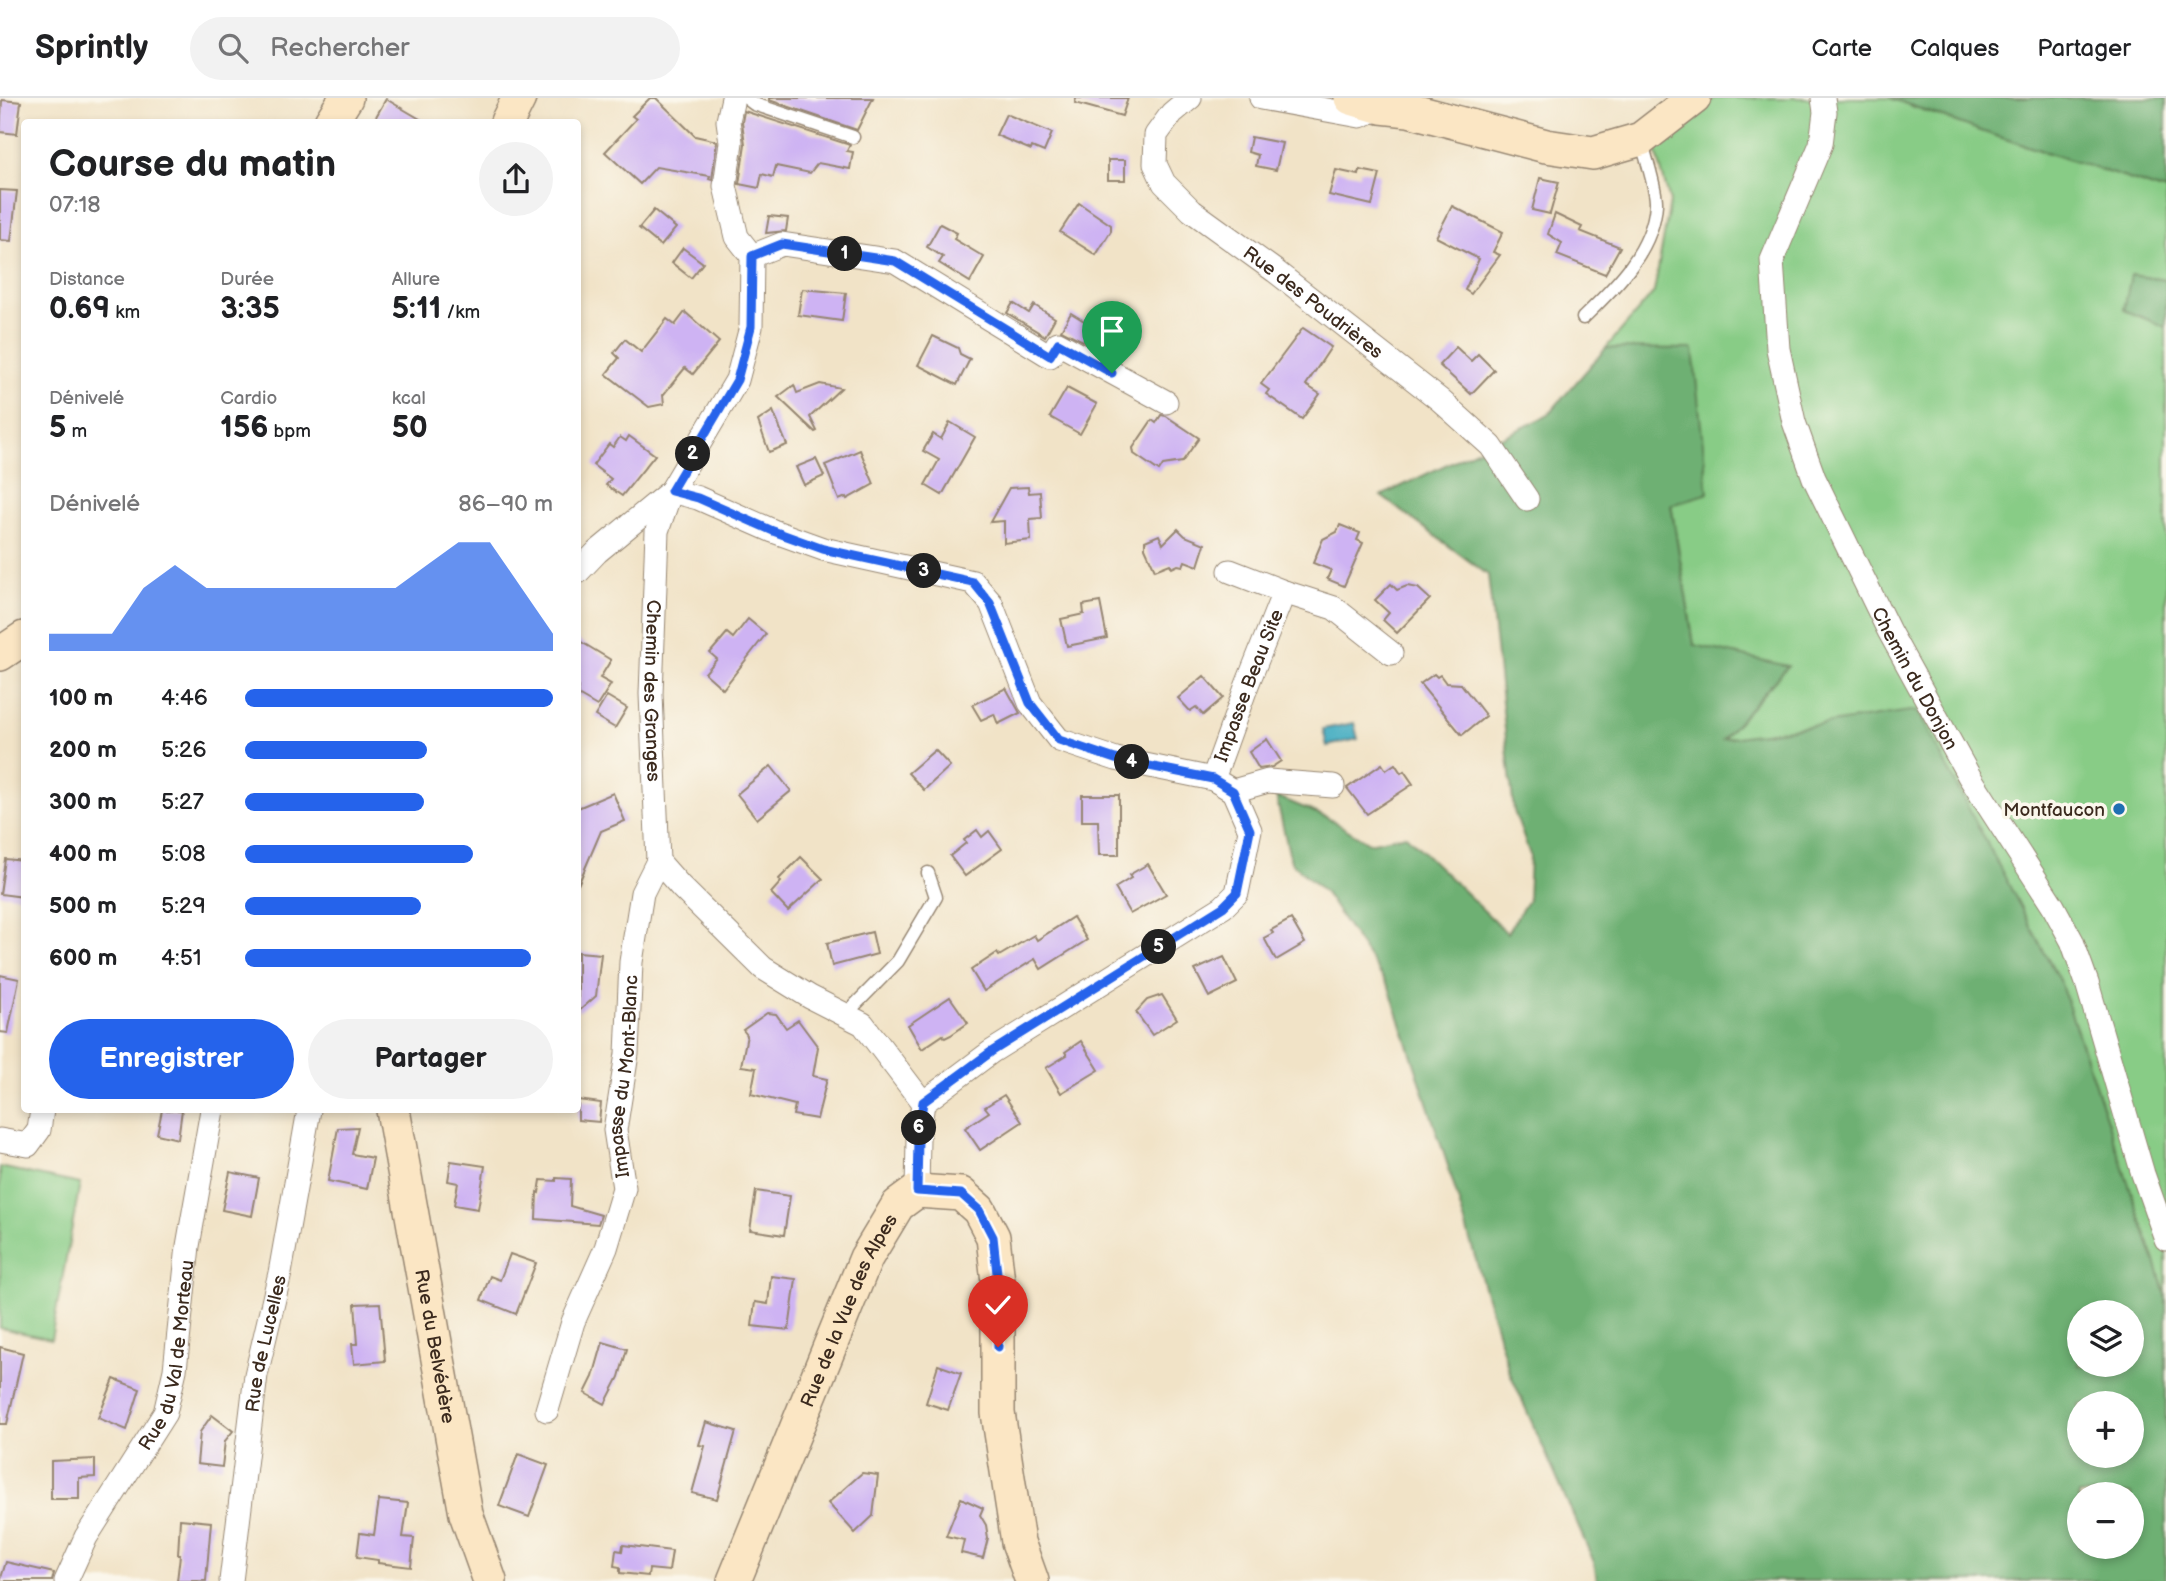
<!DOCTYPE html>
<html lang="fr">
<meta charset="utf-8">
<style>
body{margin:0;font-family:"Balsamiq Sans",sans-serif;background:#f2f2f2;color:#202124;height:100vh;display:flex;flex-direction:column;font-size:26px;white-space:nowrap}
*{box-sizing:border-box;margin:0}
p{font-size:23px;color:#757577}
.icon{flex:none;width:38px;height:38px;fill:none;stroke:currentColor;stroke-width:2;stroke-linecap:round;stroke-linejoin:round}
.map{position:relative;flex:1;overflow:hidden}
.side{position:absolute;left:21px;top:21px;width:560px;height:994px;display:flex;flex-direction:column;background:#fff;border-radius:7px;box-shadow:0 4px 10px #0003}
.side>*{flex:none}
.fabs{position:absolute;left:2067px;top:1202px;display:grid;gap:14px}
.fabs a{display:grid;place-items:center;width:77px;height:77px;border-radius:50%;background:#fff;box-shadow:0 4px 10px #0003;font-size:35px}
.pin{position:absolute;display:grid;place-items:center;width:60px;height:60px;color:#fff;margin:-72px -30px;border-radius:50% 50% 50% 0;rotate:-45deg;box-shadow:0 0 7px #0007}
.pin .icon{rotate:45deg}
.km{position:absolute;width:35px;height:35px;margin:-18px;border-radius:50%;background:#222;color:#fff;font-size:19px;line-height:35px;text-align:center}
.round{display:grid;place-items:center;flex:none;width:74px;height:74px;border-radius:37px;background:#f2f2f2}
.headline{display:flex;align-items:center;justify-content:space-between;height:119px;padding:0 28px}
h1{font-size:38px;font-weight:600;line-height:52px}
.figures{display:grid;grid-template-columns:repeat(3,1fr);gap:10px;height:119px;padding:7px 28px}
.figures div{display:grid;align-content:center}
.figures b{font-size:30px;font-weight:600}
.figures small{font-size:19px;font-weight:400}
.figures p{font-size:19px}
.chart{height:196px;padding:14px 28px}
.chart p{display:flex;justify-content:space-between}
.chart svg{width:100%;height:126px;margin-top:7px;fill:#2563eb;opacity:.7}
.action{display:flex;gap:14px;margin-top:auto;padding:14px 28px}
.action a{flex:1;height:80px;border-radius:42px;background:#2563eb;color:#fff;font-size:28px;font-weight:600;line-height:80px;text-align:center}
.action a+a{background:#f2f2f2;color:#202124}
ul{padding:0 28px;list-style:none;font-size:23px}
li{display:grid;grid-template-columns:112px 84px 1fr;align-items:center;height:52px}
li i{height:18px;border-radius:9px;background:#2563eb}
header{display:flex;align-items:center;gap:42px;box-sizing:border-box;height:98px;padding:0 35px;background:#fff;border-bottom:2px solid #e0e0e0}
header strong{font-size:33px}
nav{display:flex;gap:38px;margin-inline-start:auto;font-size:24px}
.search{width:490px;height:63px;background:#f2f2f2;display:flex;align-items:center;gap:18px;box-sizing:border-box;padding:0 24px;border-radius:38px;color:#757577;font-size:26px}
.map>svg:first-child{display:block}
.green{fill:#88cc86;stroke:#627b52;stroke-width:2}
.forest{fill:#6eb073;stroke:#546d48;stroke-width:2;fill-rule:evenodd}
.water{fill:#41abc1;stroke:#3e6a70;stroke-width:2}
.building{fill:#ceb3f3}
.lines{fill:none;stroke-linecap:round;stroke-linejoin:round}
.lane-casing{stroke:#968672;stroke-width:15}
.street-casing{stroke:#968672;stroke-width:25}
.secondary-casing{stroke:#968672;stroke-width:36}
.lane{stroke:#fff;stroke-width:12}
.street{stroke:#fff;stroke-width:23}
.secondary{stroke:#fbe6c4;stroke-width:33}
.route-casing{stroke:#fff;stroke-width:14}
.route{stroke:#2563eb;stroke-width:9}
.poi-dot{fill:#1f6fb2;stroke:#fbf7ec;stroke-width:2.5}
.labels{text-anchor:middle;stroke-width:7;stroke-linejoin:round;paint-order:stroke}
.street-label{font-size:19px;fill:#3b2a1e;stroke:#fbf7ec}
.poi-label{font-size:19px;fill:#3b2a1e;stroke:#fbf7ec;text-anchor:end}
</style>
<header>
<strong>Sprintly</strong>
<div class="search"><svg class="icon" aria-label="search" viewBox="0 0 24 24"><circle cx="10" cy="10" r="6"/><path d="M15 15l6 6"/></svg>Rechercher</div>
<nav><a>Carte</a><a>Calques</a><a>Partager</a></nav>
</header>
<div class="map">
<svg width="2166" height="1483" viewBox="0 0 2166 1483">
<rect width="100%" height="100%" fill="#fbf7ec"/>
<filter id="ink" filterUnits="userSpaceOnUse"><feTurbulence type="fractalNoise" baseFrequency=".0143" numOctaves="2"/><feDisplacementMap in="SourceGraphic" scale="14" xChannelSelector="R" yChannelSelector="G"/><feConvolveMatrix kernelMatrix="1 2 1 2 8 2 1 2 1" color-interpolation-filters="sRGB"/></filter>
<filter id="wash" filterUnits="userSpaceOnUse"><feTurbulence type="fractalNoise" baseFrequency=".00686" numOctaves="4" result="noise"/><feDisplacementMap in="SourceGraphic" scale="28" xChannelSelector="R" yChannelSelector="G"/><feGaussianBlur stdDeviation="1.57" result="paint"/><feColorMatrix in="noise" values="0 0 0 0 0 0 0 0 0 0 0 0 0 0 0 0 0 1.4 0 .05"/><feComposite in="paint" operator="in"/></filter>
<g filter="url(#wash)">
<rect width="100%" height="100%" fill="#f1e3c7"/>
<g class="green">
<polygon points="1715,0 1890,0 1984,34 2166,93 2166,182 2132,177 2124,212 2166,229 2166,1197 2061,886 1722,642 1694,547 1671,406 1606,250 1654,194 1670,104 1655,49"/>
<polygon points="0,1069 80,1086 51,1241 0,1230"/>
</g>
<g class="forest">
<polygon points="1890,0 2166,0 2166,93 1984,34"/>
<polygon points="2131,177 2166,182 2166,229 2124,212"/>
<path d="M1606 250 1693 251 1708 395 1671 407 1694 547 1788 568 1723 641 1917 612 2061 886 2166 1197V1483H1597L1594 1464 1509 1273 1448 1068 1389 889 1325 795 1291 764 1276 698 1326 719 1369 745 1406 737 1507 835 1528 802 1530 757 1514 713 1488 477 1381 398 1547 318ZM2079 1214H2132V1267H2079ZM2079 1306H2132V1358H2079ZM2079 1396H2132V1449H2079Z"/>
</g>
<polygon class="water" points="1354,625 1358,641 1327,648 1323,631"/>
<g id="blocks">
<g class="building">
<polygon points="650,0 656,0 695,38 717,43 712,82 709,81 710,78 656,69 640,86 605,54 636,21 632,18"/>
<polygon points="769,0 873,0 857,32 769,2"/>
<polygon points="1076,0 1128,0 1122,18 1075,5"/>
<polygon points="386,1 425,24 373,24"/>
<polygon points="2,2 21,4 17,36 0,34"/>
<polygon points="744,13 850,47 847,53 853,54 850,71 818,65 810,75 776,68 773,79 762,76 759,90 739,86 745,46 742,24"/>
<polygon points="1006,16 1052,35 1044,54 1032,49 1031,52 996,37"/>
<polygon points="1251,39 1282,45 1276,72 1256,68 1258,57 1248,54"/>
<rect x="1108" y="62" width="17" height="20"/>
<polygon points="1336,72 1359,77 1360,72 1380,76 1372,107 1329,97"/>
<polygon points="1540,80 1559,84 1550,116 1532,112"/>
<polygon points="0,92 17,93 11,143 0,142"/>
<polygon points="1079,105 1111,127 1111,133 1096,157 1060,134"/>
<polygon points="1452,108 1503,134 1493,154 1500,157 1471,196 1465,192 1479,161 1436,139"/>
<polygon points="654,112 676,130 661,148 639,130"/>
<polygon points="1555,116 1582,129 1580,133 1620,149 1605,176 1557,157 1562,145 1548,136"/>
<polygon points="769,118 788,120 786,133 766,135"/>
<polygon points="940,126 957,135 954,141 984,159 970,184 939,165 943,159 927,149"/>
<polygon points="683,150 703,165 691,180 672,165"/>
<polygon points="802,191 846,195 842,223 798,217"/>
<polygon points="1013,205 1029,215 1034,207 1055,220 1045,238 1007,215"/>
<polygon points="685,214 719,244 693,276 685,270 663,297 664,306 649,309 606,276 619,260 614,255 625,241 641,254 667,221 675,227"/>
<polygon points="1071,215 1094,229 1085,244 1061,232"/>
<polygon points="1303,230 1331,249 1306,287 1320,296 1302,321 1266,296 1269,292 1261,286"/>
<polygon points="933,238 958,250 960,256 970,261 957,287 918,267"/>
<polygon points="1456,249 1471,263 1478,256 1494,272 1471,296 1439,267"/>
<polygon points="820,286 841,290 810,319 817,333 815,334 778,299 794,287 797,295"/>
<polygon points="1067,290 1097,306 1080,336 1050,319"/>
<polygon points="773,313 787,347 769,354 758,323"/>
<polygon points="1161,317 1166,318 1199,340 1182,364 1163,367 1159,373 1134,356 1133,350 1152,322 1156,325"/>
<polygon points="950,324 975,339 942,397 925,387 939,362 923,353 933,336 941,341"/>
<polygon points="629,338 655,357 622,398 606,387 611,381 593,367 609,346 613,349 620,339 626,343"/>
<polygon points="860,352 874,386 847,401 846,399 839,402 825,367"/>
<polygon points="816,361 824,378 804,387 796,369"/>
<polygon points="1028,389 1029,395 1040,394 1042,420 1030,421 1031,442 1004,445 1004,423 990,424 1009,390"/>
<polygon points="1340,427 1360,435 1357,442 1363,445 1344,488 1327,481 1331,472 1313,465 1323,441 1337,434"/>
<polygon points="1178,431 1185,438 1205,446 1198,468 1185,463 1183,468 1178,467 1172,470 1170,466 1155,472 1145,450 1145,443 1159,437 1163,446"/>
<polygon points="1391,486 1397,492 1407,488 1418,490 1430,501 1397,535 1383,522 1389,515 1375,502"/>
<polygon points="1100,504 1107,540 1067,548 1061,521 1084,516 1083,507"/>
<polygon points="748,521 766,536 723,591 705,575 717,561 710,555 727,535 733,540"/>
<polygon points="578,542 611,562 600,580 611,586 597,608 578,597"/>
<polygon points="1434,576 1437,579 1440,577 1446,585 1461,586 1486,618 1462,637 1420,586"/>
<polygon points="1204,578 1223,600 1203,617 1196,609 1190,613 1178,600"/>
<polygon points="1006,590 1020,615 998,626 994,616 981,622 972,607"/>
<polygon points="607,598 627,610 615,630 595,618"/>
<polygon points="1267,641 1281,663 1272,669 1259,671 1249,654"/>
<polygon points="935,652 950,668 924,692 908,675"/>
<polygon points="1382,666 1386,672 1395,666 1401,675 1404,673 1413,686 1367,716 1347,690"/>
<polygon points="771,668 791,693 757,721 737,696"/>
<polygon points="613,695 625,723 601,733 578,787 578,710"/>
<polygon points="1082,697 1119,697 1119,757 1099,757 1098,723 1082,723"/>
<polygon points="977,732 982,739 989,733 1002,751 965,778 950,758 966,745 964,742"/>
<polygon points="801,759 823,781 788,813 771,795 781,784 779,781"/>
<polygon points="5,761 24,763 24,799 0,796"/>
<polygon points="1148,766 1166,796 1130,816 1115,790 1131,780 1129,777"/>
<polygon points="1073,819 1087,842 1041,871 1035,861 984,893 971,872 997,855 999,858 1034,837 1037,842"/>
<polygon points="1291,821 1305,845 1276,862 1264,840 1273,835 1271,832"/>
<polygon points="872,834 877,856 832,868 827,845"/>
<polygon points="578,854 601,856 596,898 578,914"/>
<polygon points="1224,859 1237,885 1209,899 1195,872"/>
<polygon points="0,877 19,881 8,935 0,934"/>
<polygon points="1162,897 1177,921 1152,937 1136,914 1147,902"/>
<polygon points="950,899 968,925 951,937 945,940 943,937 922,951 908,927"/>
<polygon points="767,915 776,916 786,930 798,922 818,949 813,978 827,981 817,1021 793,1017 795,1007 751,996 756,970 741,968 747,937 743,932"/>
<polygon points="1081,943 1099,972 1061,995 1046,970 1067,957 1065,954"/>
<polygon points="1004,997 1022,1024 980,1052 965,1030 989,1014 985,1009"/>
<polygon points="578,1002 601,1005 599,1024 578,1022"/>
<polygon points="162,1012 182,1012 178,1041 157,1036"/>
<polygon points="358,1029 352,1056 373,1060 367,1091 328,1083 338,1030"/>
<polygon points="451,1063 485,1068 478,1111 454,1107 458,1085 448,1083"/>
<polygon points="230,1074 259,1080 252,1118 222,1112"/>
<polygon points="556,1080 571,1081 570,1108 601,1117 598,1126 536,1121 537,1094 539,1095 541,1082 556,1083"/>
<polygon points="756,1093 790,1098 784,1137 750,1132"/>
<polygon points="510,1156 536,1165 516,1216 481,1202 490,1178 500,1182"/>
<polygon points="771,1178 796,1181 789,1232 752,1228 755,1204 768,1206"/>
<polygon points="380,1205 385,1263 354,1266 352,1246 358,1246 355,1206"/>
<polygon points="603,1244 627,1251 619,1279 605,1306 585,1295 593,1279"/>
<polygon points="0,1249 23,1255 7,1326 0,1326"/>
<polygon points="938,1267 961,1275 948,1312 926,1305"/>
<polygon points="114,1281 140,1291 127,1332 98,1320"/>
<polygon points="212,1317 233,1333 225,1343 222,1369 197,1366 200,1334"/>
<polygon points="706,1324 736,1333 717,1401 692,1395 705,1348 699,1347"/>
<polygon points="518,1356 548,1367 529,1419 499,1408"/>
<polygon points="95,1361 95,1379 79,1380 79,1401 51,1401 51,1363"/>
<polygon points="862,1375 878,1377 873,1418 855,1435 828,1405"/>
<polygon points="961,1400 983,1410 980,1417 986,1427 988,1440 983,1460 961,1455 964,1442 946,1438"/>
<polygon points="379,1402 408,1405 403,1439 414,1440 411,1469 378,1465 378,1462 357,1459 360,1435 374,1437"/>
<polygon points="180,1421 211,1424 206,1483 177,1483 180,1457 178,1457"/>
<polygon points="623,1447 672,1453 669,1473 649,1471 648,1478 620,1475 620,1469 614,1468 616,1452 622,1453"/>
<polygon points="6,1464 54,1475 52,1483 0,1483"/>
</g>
</g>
</g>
<g filter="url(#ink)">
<use href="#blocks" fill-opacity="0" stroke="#968672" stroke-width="2"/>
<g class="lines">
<defs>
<g id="lane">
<polyline points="746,0 754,6 853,39"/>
<path d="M1583 220C1615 189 1653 153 1656 106 1657 92 1645 57 1641 42"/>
<polyline points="845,917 898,863 936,799 928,775"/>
</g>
<g id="street">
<path id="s1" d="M733 0 728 23 731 44 725 88 737 139 752 158 751 229 737 282 671 393 657 433 651 596 658 763 681 789 763 870 810 899 863 926 923 1005 918 1041 917 1093"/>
<path id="s2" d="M1190 0 1172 15 1156 37 1155 66 1164 85 1192 113 1275 173 1440 302 1491 348 1527 401"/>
<polyline points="1261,0 1360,18 1375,12"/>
<path id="s3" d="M1823 0 1825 14 1821 46 1772 162 1778 251 1794 324 1814 380 1889 533 1969 678 2053 808 2072 843 2087 885 2143 1076 2166 1141"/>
<polyline points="752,158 782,146 895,163 1050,258 1058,245 1166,304"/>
<polyline points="671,393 698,400 773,433 823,451 973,484 991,505 1030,605 1059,642 1116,661 1213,681 1233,693 1250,732 1237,795 1223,809 991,954 923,1005"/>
<polyline points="1230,473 1284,494"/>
<polyline points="578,474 597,454 671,393"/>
<path id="s4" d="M1213 681 1247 587 1284 494 1334 510 1391 555"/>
<polyline points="1233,693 1268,683 1333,688"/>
<polyline points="0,1042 28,1047 39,1032 42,1012"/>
<path id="s5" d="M547 1312 573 1224 606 1150 624 1090 615 1032 627 956 631 864 642 795 658 763"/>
<path id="s6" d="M66 1483 86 1439 165 1315 175 1272 188 1148 212 1012"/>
<path id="s7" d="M231 1483 256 1277 280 1175 309 1012"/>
</g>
<g id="secondary">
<polyline points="1351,0 1381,9 1409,12 1546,48 1593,55 1641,41 1694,0"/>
<polyline points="331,24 346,0"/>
<polyline points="507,24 519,0"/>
<polyline points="0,556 24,540"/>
<path id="s8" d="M393 1012 466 1416 490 1483"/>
<path id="s9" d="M734 1483 866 1160 898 1107 917 1093 961 1096 979 1112 993 1139 998 1184V1315L1018 1444 1032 1483"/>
</g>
</defs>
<use href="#lane" class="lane-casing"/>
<use href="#street" class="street-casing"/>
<use href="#secondary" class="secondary-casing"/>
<use href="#lane" class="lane"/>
<use href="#street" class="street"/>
<use href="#secondary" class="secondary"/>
</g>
</g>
<g class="lines" filter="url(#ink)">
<defs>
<polyline id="route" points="998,1249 998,1184 993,1139 979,1112 961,1096 917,1093 918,1041 923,1004 991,954 1223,809 1237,795 1250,732 1233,693 1213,681 1115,661 1059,642 1030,605 990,505 973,484 823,451 773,433 698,400 671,393 737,282 751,229 752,158 782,146 895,163 1050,258 1058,245 1112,275"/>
</defs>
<use href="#route" class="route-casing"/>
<use href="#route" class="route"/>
</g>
<circle class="poi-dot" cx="2119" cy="711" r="7"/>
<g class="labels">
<g class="street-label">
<text dy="7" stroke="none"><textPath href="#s2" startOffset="292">Rue des Poudrières</textPath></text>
<text dy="7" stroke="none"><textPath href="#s3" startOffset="620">Chemin du Donjon</textPath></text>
<text dy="7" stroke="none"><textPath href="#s4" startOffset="100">Impasse Beau Site</textPath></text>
<text dy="7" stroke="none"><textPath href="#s1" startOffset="623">Chemin des Granges</textPath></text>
<text dy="7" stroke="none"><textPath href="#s5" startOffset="348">Impasse du Mont-Blanc</textPath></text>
<text dy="7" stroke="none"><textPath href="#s9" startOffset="294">Rue de la Vue des Alpes</textPath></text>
<text dy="7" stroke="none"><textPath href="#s7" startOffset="240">Rue de Lucelles</textPath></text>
<text dy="7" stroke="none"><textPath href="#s8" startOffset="240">Rue du Belvédère</textPath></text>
<text dy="7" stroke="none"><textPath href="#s6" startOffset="252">Rue du Val de Morteau</textPath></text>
</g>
<g class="poi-label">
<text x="2105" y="718">Montfaucon</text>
</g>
</g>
</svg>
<div class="fabs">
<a><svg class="icon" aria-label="layers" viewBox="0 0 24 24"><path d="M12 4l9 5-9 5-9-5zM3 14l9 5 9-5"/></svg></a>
<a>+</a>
<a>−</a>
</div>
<div class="pin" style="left:1112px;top:275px;background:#1e9e55"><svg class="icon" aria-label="arrive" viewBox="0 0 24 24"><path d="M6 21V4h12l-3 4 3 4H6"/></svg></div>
<div class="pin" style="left:998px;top:1249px;background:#d93025"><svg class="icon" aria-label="check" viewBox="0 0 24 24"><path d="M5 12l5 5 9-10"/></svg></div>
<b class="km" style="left:845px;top:156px">1</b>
<b class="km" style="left:693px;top:356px">2</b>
<b class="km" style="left:924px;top:473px">3</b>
<b class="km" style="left:1132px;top:664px">4</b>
<b class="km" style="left:1159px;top:849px">5</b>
<b class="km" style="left:919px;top:1030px">6</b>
<section class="side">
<div class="headline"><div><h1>Course du matin</h1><p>07:18</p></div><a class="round"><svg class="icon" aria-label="share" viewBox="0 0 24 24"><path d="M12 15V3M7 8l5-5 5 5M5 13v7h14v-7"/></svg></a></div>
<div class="figures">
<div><p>Distance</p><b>0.69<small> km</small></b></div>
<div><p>Durée</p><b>3:35</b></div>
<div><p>Allure</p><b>5:11<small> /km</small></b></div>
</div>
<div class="figures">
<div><p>Dénivelé</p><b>5<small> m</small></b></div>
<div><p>Cardio</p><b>156<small> bpm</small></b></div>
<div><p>kcal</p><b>50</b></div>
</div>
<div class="chart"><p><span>Dénivelé</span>86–90 m</p>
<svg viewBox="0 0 160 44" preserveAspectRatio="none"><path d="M0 44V38L10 38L20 38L30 22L40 14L50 22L60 22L70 22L80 22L90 22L100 22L110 22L120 14L130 6L140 6L150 22L160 38V44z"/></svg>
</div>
<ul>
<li><b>100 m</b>4:46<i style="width:100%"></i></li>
<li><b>200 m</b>5:26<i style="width:59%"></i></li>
<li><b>300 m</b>5:27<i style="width:58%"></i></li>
<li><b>400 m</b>5:08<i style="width:74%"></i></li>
<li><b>500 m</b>5:29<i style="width:57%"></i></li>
<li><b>600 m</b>4:51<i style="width:93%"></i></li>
</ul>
<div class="action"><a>Enregistrer</a><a>Partager</a></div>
</section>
</div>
